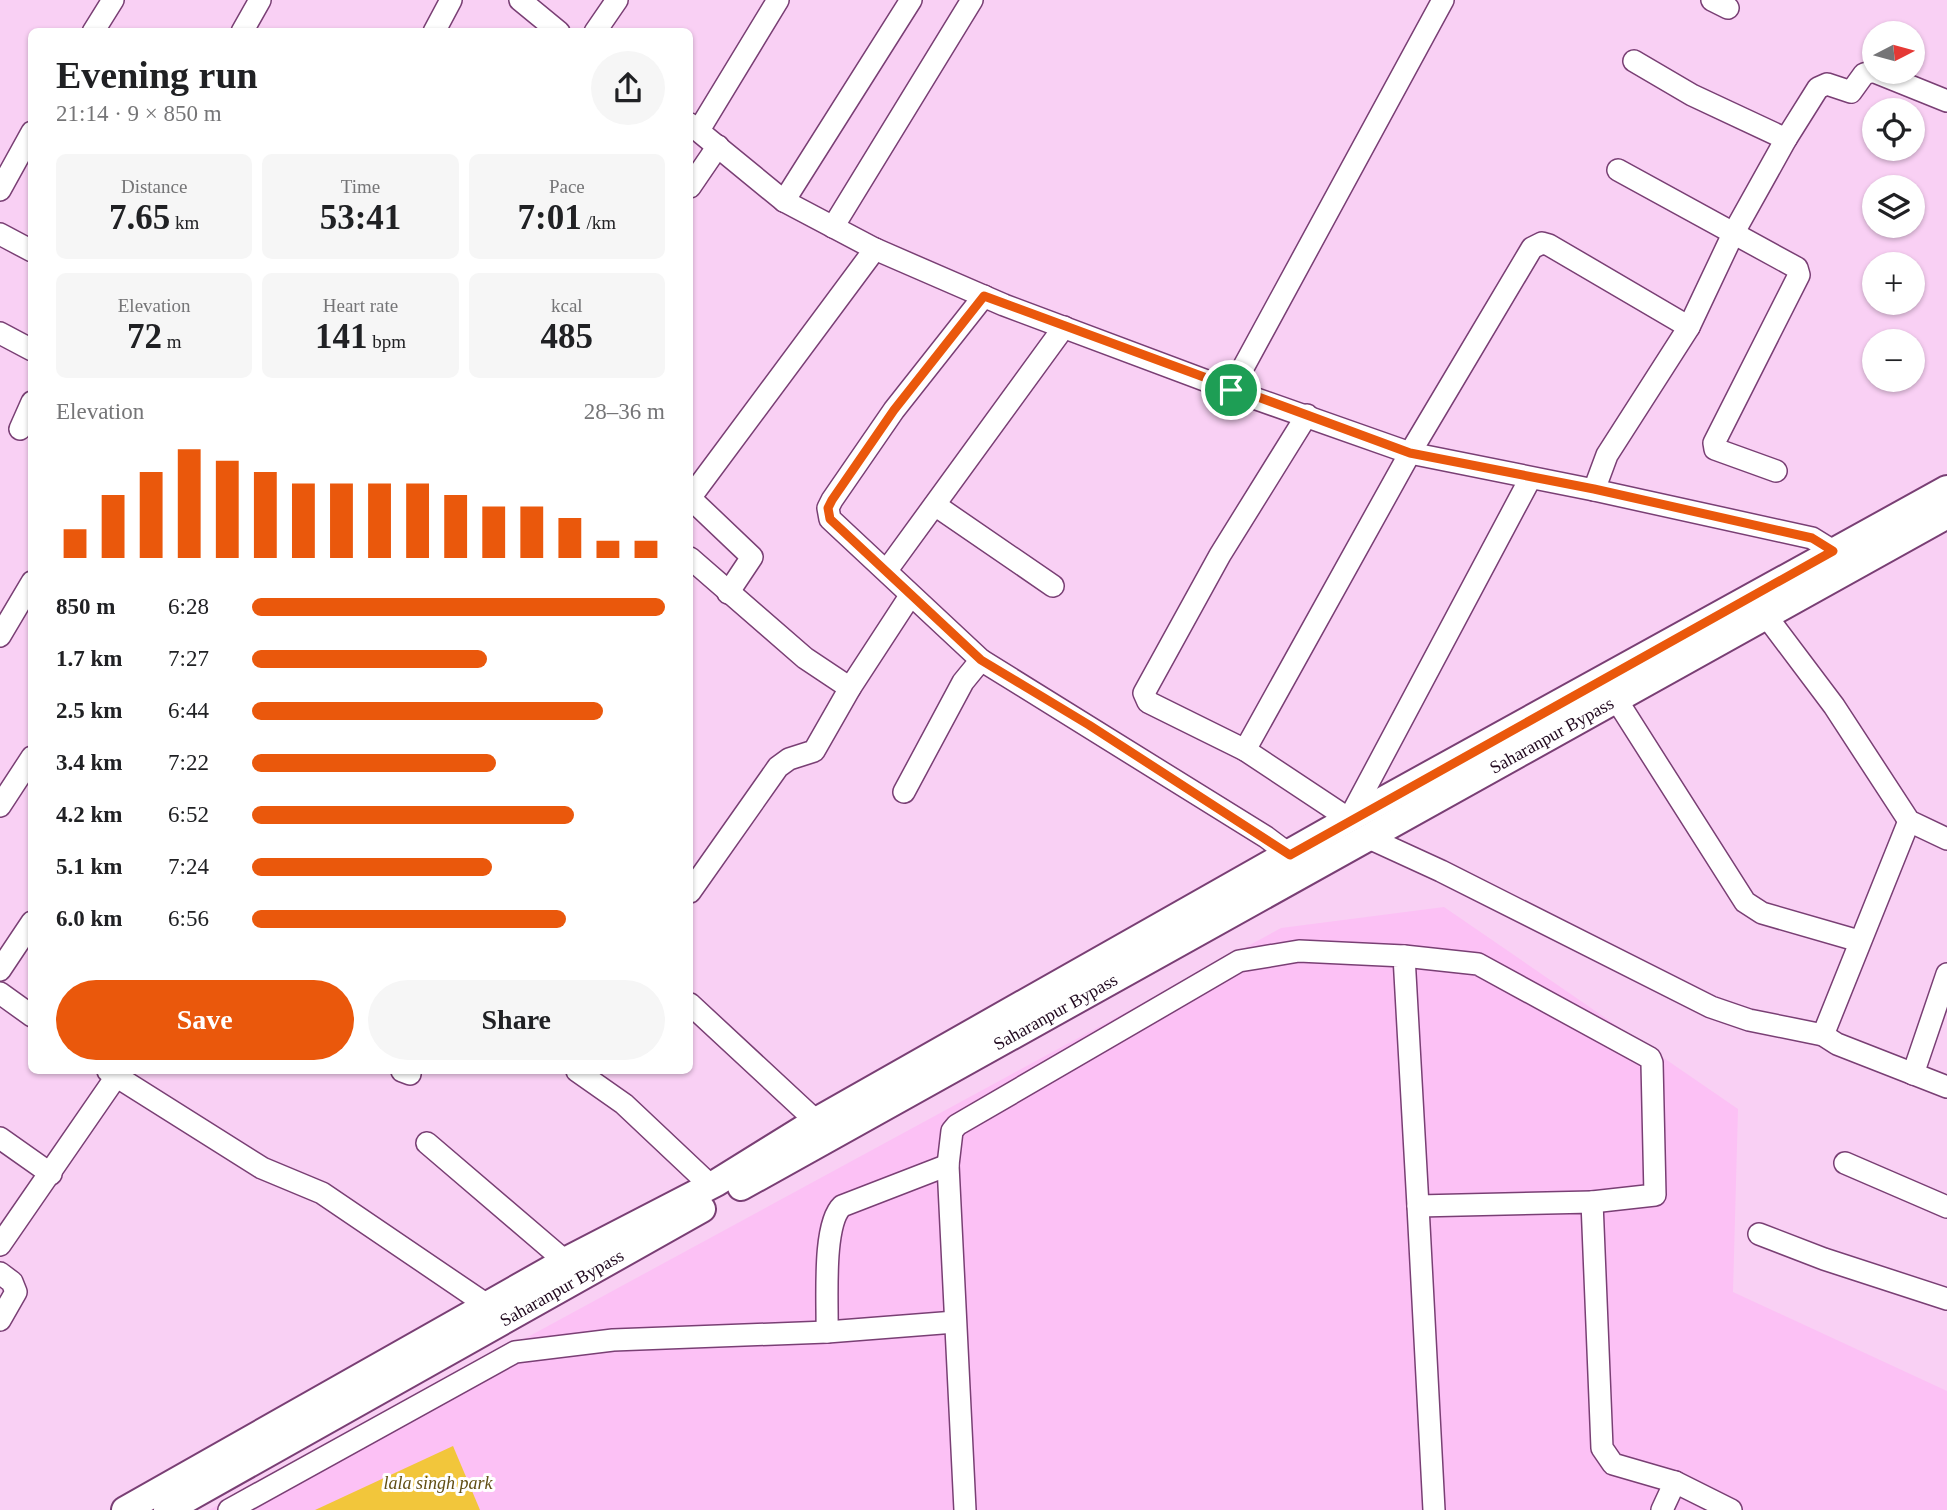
<!DOCTYPE html>
<meta charset="utf-8">
<style>
body{margin:0;font-family:"Times New Roman",serif;background:#f6f6f6;color:#202124;height:100vh;display:flex;flex-direction:column;font-size:26px;white-space:nowrap}
*{box-sizing:border-box;margin:0}
p{font-size:23px;color:#757577}
.icon{flex:none;width:38px;height:38px;fill:none;stroke:currentColor;stroke-width:2;stroke-linecap:round;stroke-linejoin:round}
.map{position:relative;flex:1;overflow:hidden}
.sheet{position:absolute;left:28px;top:28px;width:665px;height:1046px;display:flex;flex-direction:column;background:#fff;border-radius:10px;box-shadow:0 2px 5px #0004}
.sheet>*{flex:none}
.needle{width:46px;rotate:84deg}
.controls{position:absolute;left:1862px;top:21px;display:grid;gap:14px}
.controls a{display:grid;place-items:center;width:63px;height:63px;border-radius:50%;background:#fff;box-shadow:0 2px 5px #0004;font-size:35px}
.pin{position:absolute;display:grid;place-items:center;width:60px;height:60px;color:#fff;margin:-30px;border:4px solid #fff;border-radius:50%;box-shadow:0 2px 7px #0007}
.round{display:grid;place-items:center;flex:none;width:74px;height:74px;border-radius:37px;background:#f6f6f6}
.overview{display:flex;align-items:center;justify-content:space-between;height:119px;padding:0 28px}
h1{font-size:38px;font-weight:700;line-height:52px}
.figures{display:grid;grid-template-columns:repeat(3,1fr);gap:10px;height:119px;padding:7px 28px}
.figures div{display:grid;align-content:center;border-radius:10px;background:#f6f6f6;text-align:center}
.figures b{font-size:35px;font-weight:700}
.figures small{font-size:19px;font-weight:400}
.figures p{font-size:19px}
.chart{height:196px;padding:14px 28px}
.chart p{display:flex;justify-content:space-between}
.chart svg{width:100%;height:126px;margin-top:7px;stroke:#ea580c;stroke-width:6}
.cta{display:flex;gap:14px;margin-top:auto;padding:14px 28px}
.cta a{flex:1;height:80px;border-radius:42px;background:#ea580c;color:#fff;font-size:28px;font-weight:700;line-height:80px;text-align:center}
.cta a+a{background:#f6f6f6;color:#202124}
ul{padding:0 28px;list-style:none;font-size:23px}
li{display:grid;grid-template-columns:112px 84px 1fr;align-items:center;height:52px}
li i{height:18px;border-radius:9px;background:#ea580c}
.map>svg:first-child{display:block}
.built{fill:#fcc1f5}
.green{fill:#f2c63b}
.lines{fill:none;stroke-linecap:round;stroke-linejoin:round}
.minor-casing{stroke:#793f74;stroke-width:24}
.major-casing{stroke:#793f74;stroke-width:30}
.minor{stroke:#fff;stroke-width:21}
.major{stroke:#fff;stroke-width:26}
.route-casing{stroke:#fff;stroke-width:14}
.route{stroke:#ea580c;stroke-width:9}
.labels{text-anchor:middle;stroke-width:6;stroke-linejoin:round;paint-order:stroke}
.street-label{font-size:18px;fill:#21091f;stroke:#fff}
.park-label{font-size:18px;font-style:italic;fill:#624f14;stroke:#fff}
</style>
<div class="map">
<svg width="1947" height="1510" viewBox="0 0 1947 1510">
<rect width="100%" height="100%" fill="#f9d0f4"/>
<polygon class="built" points="1444,907 1738,1109 1733,1292 1947,1391 1947,1510 209,1510 1281,928"/>
<polygon class="green" points="453,1446 480,1510 315,1510"/>
<g class="lines">
<defs>
<g id="minor">
<polyline points="520,0 559,32"/>
<polyline points="1712,0 1728,8"/>
<polyline points="93,32 113,0"/>
<polyline points="242,32 260,0"/>
<polyline points="434,32 451,0"/>
<polyline points="595,32 617,0"/>
<polyline points="1634,61 1692,95 1786,139"/>
<polyline points="1875,72 1947,101"/>
<polyline points="690,124 784,201 875,249 1004,305 1231,390 1410,453 1594,490 1812,538 1833,551 1840,563"/>
<polyline points="699,130 778,0"/>
<polyline points="1618,170 1797,268 1799,275 1714,443 1715,449 1776,471"/>
<polyline points="690,187 718,146"/>
<polyline points="0,190 32,132"/>
<polyline points="784,201 911,0"/>
<polyline points="833,227 972,0"/>
<polyline points="0,234 32,251"/>
<polyline points="984,296 894,410 832,500 828,508 830,519 981,660 1266,837 1290,855"/>
<polyline points="0,333 32,350"/>
<polyline points="1231,390 1443,0"/>
<polyline points="1307,415 1220,555 1144,693 1148,702 1245,750 1349,819 1530,479"/>
<polyline points="20,429 32,402"/>
<polyline points="1594,490 1607,455 1689,327 1733,234 1786,139 1818,88 1827,84 1851,92 1864,74 1874,71"/>
<polyline points="690,498 875,249"/>
<polyline points="690,498 752,557 728,593"/>
<polyline points="935,505 1053,586"/>
<polyline points="690,558 805,658 850,688"/>
<polyline points="887,570 1064,327"/>
<polyline points="1767,617 1834,706 1909,821 1947,839"/>
<polyline points="0,636 32,582"/>
<polyline points="1616,699 1745,902 1762,913 1859,941"/>
<polyline points="1245,750 1410,453 1532,248 1542,243 1549,245 1689,327"/>
<polyline points="904,792 963,682 981,660"/>
<polyline points="0,806 32,757"/>
<polyline points="1369,838 1441,871 1711,1007 1749,1020 1823,1035 1837,1044 1947,1087"/>
<polyline points="690,892 778,767 789,759 814,751 850,688 910,596"/>
<polyline points="1404,956 1478,964 1650,1058 1652,1063 1655,1195 1592,1202"/>
<polyline points="0,970 32,922"/>
<polyline points="0,993 32,1016"/>
<polyline points="690,1004 816,1121"/>
<polyline points="1823,1035 1909,821"/>
<polyline points="108,1071 262,1168 322,1193 487,1305"/>
<polyline points="402,1071 410,1074"/>
<polyline points="577,1071 624,1104 711,1186"/>
<polyline points="1913,1074 1947,974"/>
<polyline points="0,1138 51,1174"/>
<polyline points="427,1143 565,1261"/>
<polyline points="1845,1163 1947,1207"/>
<polyline points="1759,1234 1824,1259 1947,1299"/>
<polyline points="0,1245 120,1071"/>
<polyline points="0,1273 12,1282 16,1292 0,1320"/>
<path d="M827 1332C828 1303 822 1225 842 1206L948 1165"/>
<polyline points="229,1510 515,1352 613,1340 827,1332 955,1322"/>
<polyline points="965,1510 948,1165 952,1131 957,1125 1239,961 1299,951 1404,956 1418,1206"/>
<polyline points="1434,1510 1418,1206 1592,1202 1602,1448 1613,1464 1675,1482 1731,1510"/>
<polyline points="1662,1510 1675,1482"/>
</g>
<g id="major">
<path id="s1" d="M741 1187 1947 515"/>
<polyline points="125,1510 565,1261 716,1183 816,1121 1349,819 1947,489"/>
<path id="s2" d="M167 1510 702 1209"/>
</g>
</defs>
<use href="#minor" class="minor-casing"/>
<use href="#major" class="major-casing"/>
<use href="#minor" class="minor"/>
<use href="#major" class="major"/>
</g>
<g class="lines">
<defs>
<polygon id="route" points="984,296 1410,453 1594,489 1812,538 1833,551 1290,855 1089,725 981,660 830,519 828,508 832,500 894,410"/>
</defs>
<use href="#route" class="route-casing"/>
<use href="#route" class="route"/>
</g>
<g class="labels">
<g class="street-label">
<text dy="6" stroke="none"><textPath href="#s1" startOffset="928">Saharanpur Bypass</textPath></text>
<text dy="6" stroke="none"><textPath href="#s1" startOffset="360">Saharanpur Bypass</textPath></text>
<text dy="6" stroke="none"><textPath href="#s2" startOffset="453">Saharanpur Bypass</textPath></text>
</g>
<g class="park-label">
<text x="438" y="1489">lala singh park</text>
</g>
</g>
</svg>
<div class="controls">
<a><svg class="needle" viewBox="-14 -14 28 28"><path d="M0-13l5 13h-10z" fill="#e53935"/><path d="M0 13l5-13h-10z" fill="#757577"/></svg></a>
<a><svg class="icon" aria-label="locate" viewBox="0 0 24 24"><circle cx="12" cy="12" r="6"/><path d="M12 2v4M12 18v4M2 12h4M18 12h4"/></svg></a>
<a><svg class="icon" aria-label="layers" viewBox="0 0 24 24"><path d="M12 4l9 5-9 5-9-5zM3 14l9 5 9-5"/></svg></a>
<a>+</a>
<a>−</a>
</div>
<div class="pin" style="left:1231px;top:390px;background:#1e9e55"><svg class="icon" aria-label="arrive" viewBox="0 0 24 24"><path d="M6 21V4h12l-3 4 3 4H6"/></svg></div>
<section class="sheet">
<div class="overview"><div><h1>Evening run</h1><p>21:14 · 9 × 850 m</p></div><a class="round"><svg class="icon" aria-label="share" viewBox="0 0 24 24"><path d="M12 15V3M7 8l5-5 5 5M5 13v7h14v-7"/></svg></a></div>
<div class="figures">
<div><p>Distance</p><b>7.65<small> km</small></b></div>
<div><p>Time</p><b>53:41</b></div>
<div><p>Pace</p><b>7:01<small> /km</small></b></div>
</div>
<div class="figures">
<div><p>Elevation</p><b>72<small> m</small></b></div>
<div><p>Heart rate</p><b>141<small> bpm</small></b></div>
<div><p>kcal</p><b>485</b></div>
</div>
<div class="chart"><p><span>Elevation</span>28–36 m</p>
<svg viewBox="0 0 160 44" preserveAspectRatio="none"><path d="M5 44V34M15 44V22M25 44V14M35 44V6M45 44V10M55 44V14M65 44V18M75 44V18M85 44V18M95 44V18M105 44V22M115 44V26M125 44V26M135 44V30M145 44V38M155 44V38"/></svg>
</div>
<ul>
<li><b>850 m</b>6:28<i style="width:100%"></i></li>
<li><b>1.7 km</b>7:27<i style="width:57%"></i></li>
<li><b>2.5 km</b>6:44<i style="width:85%"></i></li>
<li><b>3.4 km</b>7:22<i style="width:59%"></i></li>
<li><b>4.2 km</b>6:52<i style="width:78%"></i></li>
<li><b>5.1 km</b>7:24<i style="width:58%"></i></li>
<li><b>6.0 km</b>6:56<i style="width:76%"></i></li>
</ul>
<div class="cta"><a>Save</a><a>Share</a></div>
</section>
</div>
